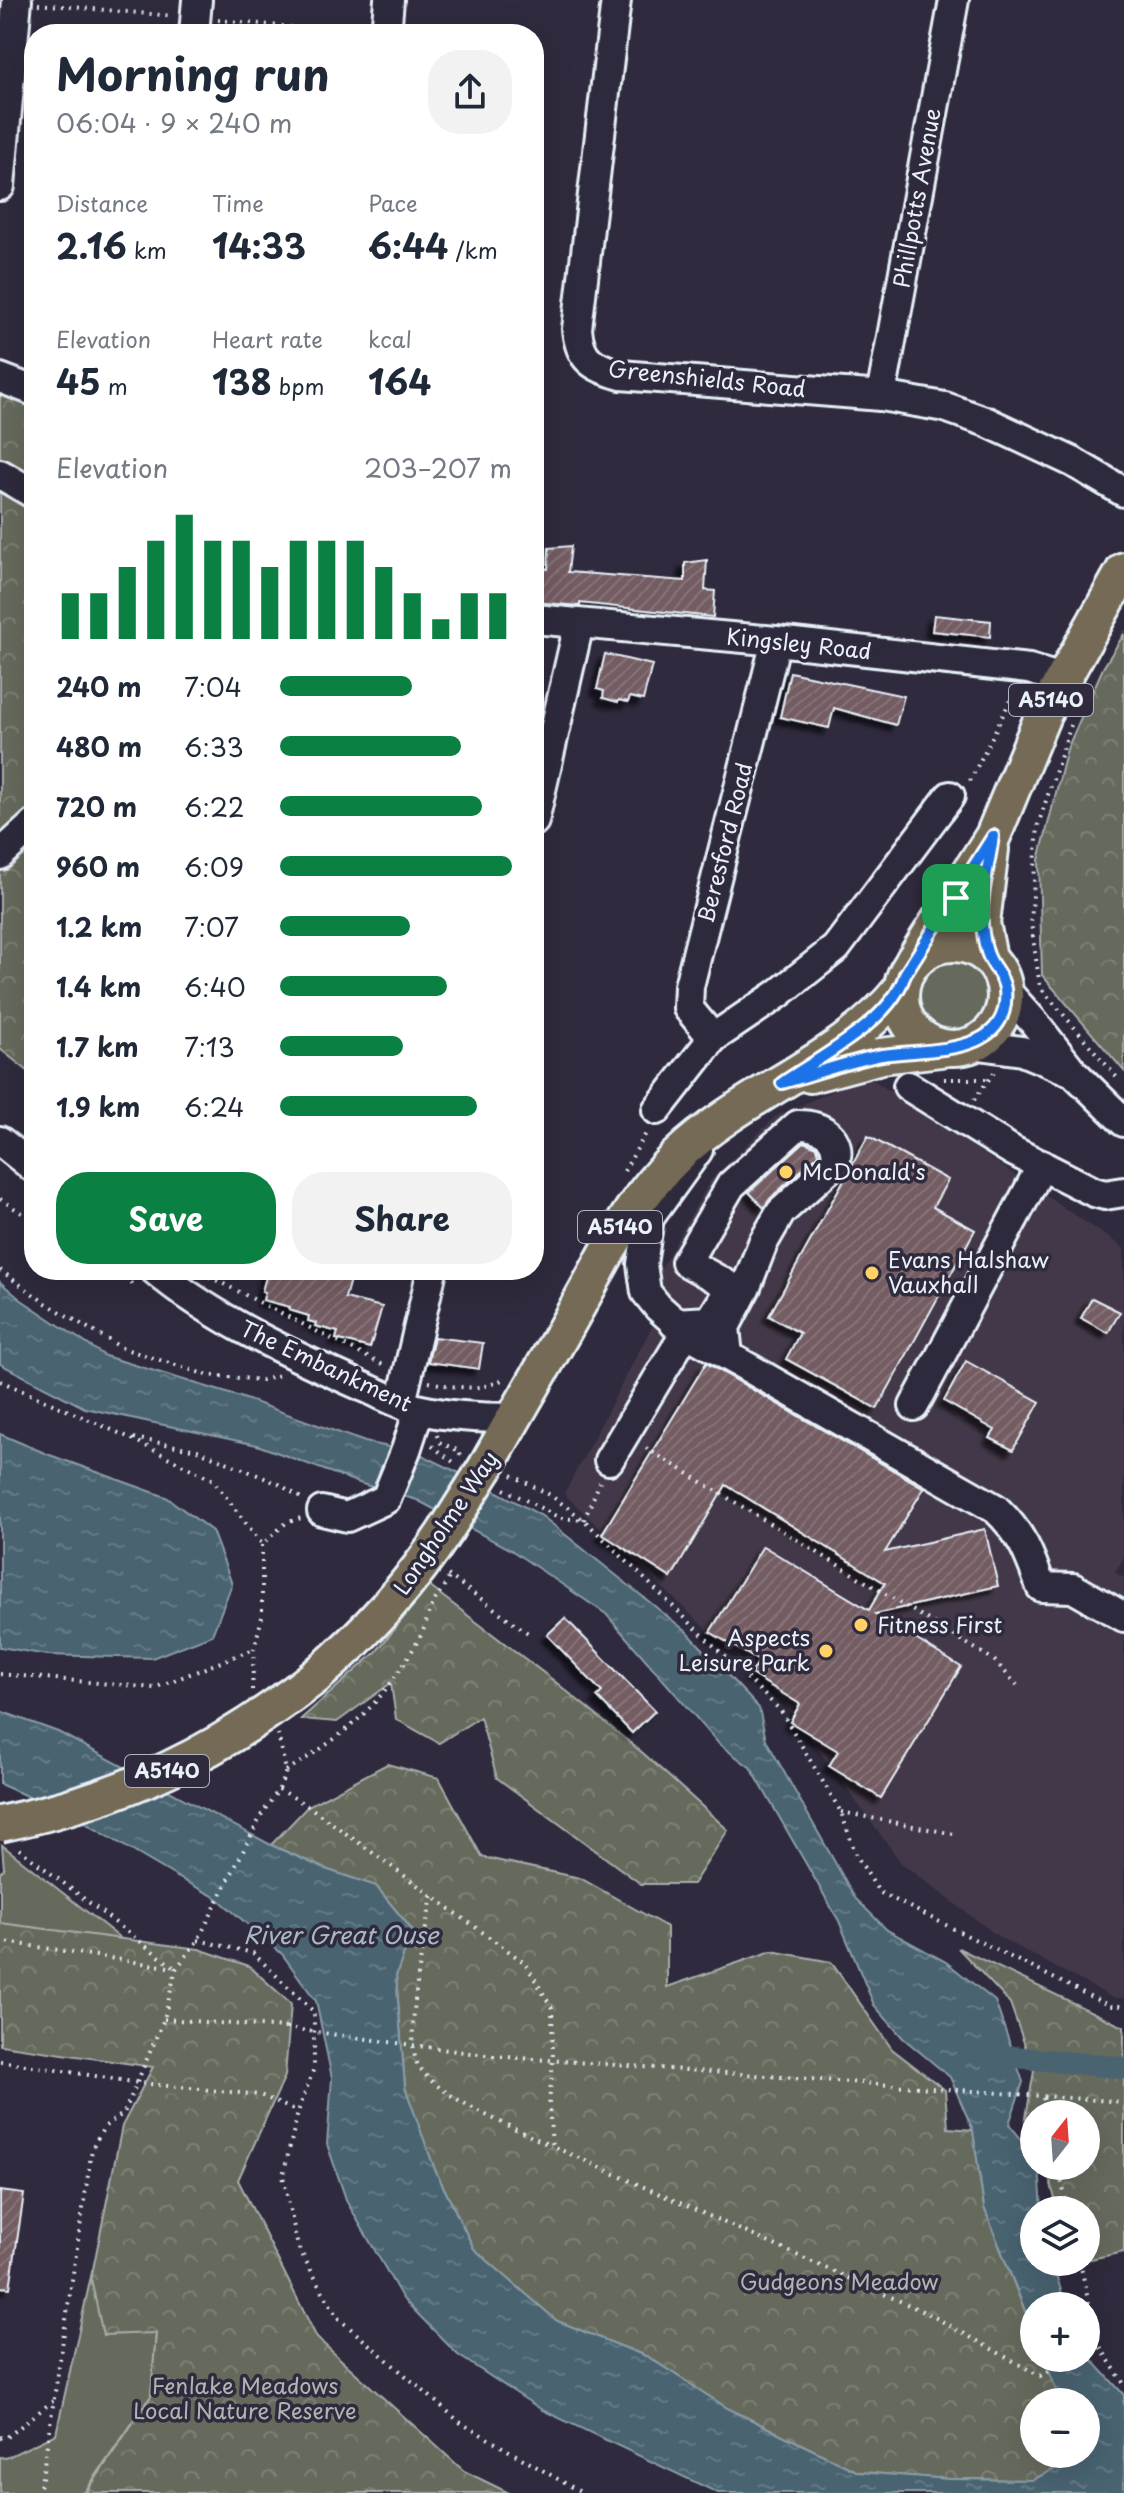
<!DOCTYPE html>
<meta charset="utf-8">
<style>
body{margin:0;font-family:"Playpen Sans",sans-serif;background:#f2f2f3;color:#1f2937;height:100vh;display:flex;flex-direction:column;font-size:30px;white-space:nowrap}
*{box-sizing:border-box;margin:0}
p{font-size:26px;color:#747a83}
.icon{flex:none;width:44px;height:44px;fill:none;stroke:currentColor;stroke-width:2;stroke-linecap:round;stroke-linejoin:round}
.map{position:relative;flex:1;overflow:hidden}
.drawer{position:absolute;left:24px;top:24px;width:520px;height:1256px;display:flex;flex-direction:column;background:#fff;border-radius:32px;box-shadow:0 8px 32px #0002}
.drawer>*{flex:none}
.needle{width:52px;rotate:17deg}
.fabs{position:absolute;left:1020px;top:2100px;display:grid;gap:16px}
.fabs a{display:grid;place-items:center;width:80px;height:80px;border-radius:50%;background:#fff;box-shadow:0 8px 32px #0002;font-size:40px}
.pin{position:absolute;display:grid;place-items:center;width:68px;height:68px;color:#fff;margin:-34px;border-radius:16px;box-shadow:0 4px 12px #0006}
.round{display:grid;place-items:center;flex:none;width:84px;height:84px;border-radius:32px;background:#f2f2f3}
.overview{display:flex;align-items:center;justify-content:space-between;height:136px;padding:0 32px}
h1{font-size:44px;font-weight:700;line-height:60px}
.metrics{display:grid;grid-template-columns:repeat(3,1fr);gap:12px;height:136px;padding:8px 32px}
.metrics div{display:grid;align-content:center}
.metrics b{font-size:34px;font-weight:700}
.metrics small{font-size:22px;font-weight:400}
.metrics p{font-size:22px}
.chart{height:224px;padding:16px 32px}
.chart p{display:flex;justify-content:space-between}
.chart svg{width:100%;height:144px;margin-top:8px;stroke:#0b8043;stroke-width:6}
.action{display:flex;gap:16px;margin-top:auto;padding:16px 32px}
.action a{flex:1;height:92px;border-radius:32px;background:#0b8043;color:#fff;font-size:32px;font-weight:700;line-height:92px;text-align:center}
.action a+a{background:#f2f2f3;color:#1f2937}
ul{padding:0 32px;list-style:none;font-size:26px}
li{display:grid;grid-template-columns:128px 96px 1fr;align-items:center;height:60px}
li i{height:20px;border-radius:10px;background:#0b8043}
.map>svg:first-child{display:block}
.built{fill:#433948}
.grass{fill:#666b5d;stroke:#a7aeaa;stroke-width:2}
.forest{fill:url(#forest-crowns);stroke:#a7aeaa;stroke-width:2}
.water{fill:url(#water-ripples);stroke:#899ca7;stroke-width:2}
.lines{fill:none;stroke-linecap:round;stroke-linejoin:round}
.canal{stroke:#4a6371;stroke-width:22}
.building{fill:url(#building-hatch);stroke:#e8f1f8;stroke-width:2;filter:url(#shadow)}
.minor-casing{stroke:#e8f1f8;stroke-width:34}
.major-casing{stroke:#e8f1f8;stroke-width:40}
.path{stroke:#e8f1f8;stroke-width:4;stroke-dasharray:2 6;stroke-linecap:butt}
.minor{stroke:#2f2a3d;stroke-width:28}
.major{stroke:#756a55;stroke-width:34}
.major-bridge-casing{stroke:#e8f1f8;stroke-width:40;stroke-linecap:butt}
.path-bridge{stroke:#e8f1f8;stroke-width:4;stroke-dasharray:2 6;stroke-linecap:butt}
.major-bridge{stroke:#756a55;stroke-width:34}
.route-casing{stroke:#fff;stroke-width:16}
.route{stroke:#1a73e8;stroke-width:10}
.poi-dot{fill:#ffd166;stroke:#2f2a3d;stroke-width:3}
.labels{text-anchor:middle;stroke-width:7;stroke-linejoin:round;paint-order:stroke}
.shield{fill:#2f2a3d;stroke:#b0b5c0;stroke-width:2}
.shield-label{font-size:20px;font-weight:bold;fill:#e8f1f8}
.street-label{font-size:22px;fill:#e8f1f8;stroke:#2f2a3d}
.poi-label{font-size:22px;fill:#e8f1f8;stroke:#2f2a3d;text-anchor:start}
.park-label{font-size:22px;fill:#aeb5b2;stroke:#2f2a3d}
.water-label{font-size:24px;font-style:italic;fill:#a9b8c2;stroke:#2f2a3d}
</style>
<div class="map">
<svg width="1124" height="2493" viewBox="0 0 1124 2493">
<defs>
<pattern id="forest-crowns" width="20" height="18" patternUnits="userSpaceOnUse" patternTransform="scale(2)"><rect width="20" height="18" fill="#666b5d"/><path d="M2 6a3 3 0 1 1 6 0M12 15a3 3 0 1 1 6 0" fill="none" stroke="#7c8175"/></pattern>
<pattern id="water-ripples" width="26" height="14" patternUnits="userSpaceOnUse" patternTransform="scale(2)"><rect width="26" height="14" fill="#4a6371"/><path d="M2 4q2-2 4 0t4 0M15 11q2-2 4 0t4 0" fill="none" stroke="#647a86"/></pattern>
<pattern id="building-hatch" width="6" height="6" patternUnits="userSpaceOnUse" patternTransform="scale(2)"><rect width="6" height="6" fill="#735b62"/><path d="M-1 1l2-2M0 6l6-6M5 7l2-2" fill="none" stroke="#877379"/></pattern>
<filter id="shadow"><feDropShadow dx="-6" dy="6" stdDeviation="2" flood-color="#0009"/></filter>
</defs>
<rect width="100%" height="100%" fill="#2f2a3d"/>
<filter id="ink" filterUnits="userSpaceOnUse"><feTurbulence type="fractalNoise" baseFrequency=".0125" numOctaves="2"/><feDisplacementMap in="SourceGraphic" scale="16" xChannelSelector="R" yChannelSelector="G"/><feConvolveMatrix kernelMatrix="1 2 1 2 8 2 1 2 1" color-interpolation-filters="sRGB"/></filter>
<g filter="url(#ink)">
<polygon class="built" points="867,1076 1124,1248 1124,1557 1115,1572 1124,1578 1124,1998 1113,1998 999,1937 902,1864 783,1702 564,1494 667,1298 658,1274 710,1181 776,1116"/>
<g class="grass">
<circle cx="953" cy="995" r="34"/>
<polygon points="2,1845 157,1967 0,1946 0,1872 4,1869"/>
<polygon points="92,2272 156,2333 151,2396 84,2493 0,2493 0,2457 6,2458 56,2434"/>
</g>
<g class="forest">
<polygon points="0,393 34,406 34,1076 0,1049"/>
<polygon points="1124,634 1124,1071 1042,975 1039,860 1067,749 1103,668"/>
<polygon points="429,1586 553,1680 644,1754 728,1830 693,1884 641,1884 497,1778 480,1717 439,1743 396,1719 391,1683 337,1722 301,1719 376,1652"/>
<polygon points="387,1764 439,1778 482,1857 580,1878 667,1927 667,1987 772,1951 831,1962 892,2049 945,2090 948,2128 973,2130 984,2207 1034,2334 1034,2358 1044,2358 1061,2402 1034,2402 1034,2454 1065,2454 1064,2464 1033,2480 949,2479 858,2472 727,2408 648,2357 557,2321 474,2249 435,2170 422,2135 405,2087 396,1976 412,1930 376,1886 325,1869 271,1845 308,1806"/>
<polygon points="0,1923 199,1949 249,1966 291,2004 285,2076 238,2180 317,2338 464,2471 509,2493 86,2493 151,2396 156,2333 103,2335 91,2279 122,2126 153,2067 0,2045"/>
<polygon points="958,1948 1119,2025 1124,2026 1124,2252 1086,2260 1086,2210 1058,2210 1046,2166 1086,2166 1086,2114 1034,2114 1034,2134 1025,2123 1034,2071 1010,2003"/>
</g>
<g class="water">
<polygon points="0,1282 20,1299 105,1356 240,1397 365,1442 418,1453 488,1487 542,1516 687,1632 759,1708 766,1740 855,1898 887,1930 946,1962 995,2001 1023,2082 1009,2124 1034,2155 1034,2166 1039,2166 1042,2210 1034,2210 1034,2262 1052,2262 1066,2306 1034,2306 1034,2333 984,2207 973,2130 950,2077 903,2038 874,2005 839,1921 751,1768 719,1744 606,1614 511,1550 417,1500 362,1484 257,1445 85,1408 0,1364"/>
<polygon points="0,1434 47,1454 166,1497 212,1531 232,1584 212,1635 152,1658 47,1655 0,1647"/>
<polygon points="0,1711 58,1732 271,1845 325,1869 376,1886 412,1930 396,1976 405,2087 435,2170 474,2249 557,2321 648,2357 727,2408 858,2472 949,2479 1033,2480 1064,2464 1065,2454 1086,2454 1086,2402 1061,2402 1044,2358 1086,2358 1086,2353 1124,2395 1124,2493 718,2493 542,2410 458,2355 403,2299 347,2202 327,2144 332,2078 316,2001 282,1954 217,1898 177,1877 80,1820 0,1784"/>
</g>
<g class="lines">
<polyline class="canal" points="984,2054 1124,2068"/>
</g>
<g class="building">
<polygon points="571,546 568,572 685,581 685,563 707,560 705,590 715,591 713,617 580,603 580,606 534,602 536,567 548,569 549,548"/>
<polygon points="934,615 991,621 990,637 932,631"/>
<polygon points="605,654 652,665 643,700 630,697 628,702 619,700 618,702 603,698 604,691 597,689"/>
<polygon points="790,672 904,696 896,725 834,708 829,728 780,717"/>
<polygon points="868,1136 948,1180 933,1207 975,1230 877,1409 786,1359 800,1333 769,1316"/>
<polygon points="804,1142 817,1147 819,1154 770,1199 764,1208 749,1192"/>
<polygon points="268,1270 319,1270 351,1276 345,1298 382,1307 370,1348 336,1339 338,1332 315,1326 316,1323 308,1321 309,1316 289,1310 290,1307 263,1300 265,1292 262,1291"/>
<polygon points="1092,1298 1120,1312 1108,1333 1081,1318"/>
<polygon points="434,1337 483,1343 479,1369 428,1362"/>
<polygon points="966,1361 1040,1402 1013,1450 990,1438 995,1430 944,1401"/>
<polygon points="706,1363 924,1488 885,1552 985,1529 998,1586 875,1614 961,1667 881,1798 829,1766 838,1751 790,1722 800,1704 751,1674 759,1661 710,1632 763,1546 869,1610 885,1583 726,1485 671,1578 602,1534"/>
<polygon points="565,1618 655,1711 632,1733 597,1697 602,1692 547,1635"/>
<polygon points="0,2191 24,2194 10,2288 0,2287"/>
</g>
<g class="lines">
<defs>
<g id="minor">
<path d="M616 0 577 329C580 360 592 366 621 375L881 396 945 407 987 422 1073 462 1124 492"/>
<polyline points="194,34 197,0"/>
<polyline points="386,34 389,0"/>
<polyline points="0,186 17,0"/>
<polyline points="0,378 34,391"/>
<polyline points="881,396 954,0"/>
<polyline points="0,474 34,494"/>
<polyline points="534,619 776,641 1029,669 1062,679"/>
<polyline points="776,641 689,986 688,1008 713,1038 778,994 836,948 950,796"/>
<polyline points="534,821 579,624"/>
<polyline points="0,855 34,824"/>
<polyline points="1005,990 1033,1021 1073,1072 1124,1122"/>
<polyline points="972,1044 1022,1051 1068,1070"/>
<polyline points="908,1086 1013,1151 1094,1192 1105,1195 1124,1192"/>
<polyline points="657,1110 713,1038"/>
<polyline points="0,1141 34,1168"/>
<path d="M698 1150 649 1218 642 1264 646 1292 658 1307 686 1332 996 1509C1022 1534 1029 1553 1041 1587L1073 1588 1124 1617"/>
<path d="M155 1270C211 1318 296 1357 364 1387 383 1395 402 1406 421 1410 452 1417 482 1418 513 1418"/>
<path d="M674 1323 710 1321 731 1287 686 1262 731 1185 798 1125C822 1125 842 1137 835 1163L781 1212 763 1243 746 1287 725 1327 728 1356"/>
<polyline points="401,1403 432,1270"/>
<polyline points="914,1406 1042,1165"/>
<polyline points="609,1460 686,1332"/>
<polyline points="322,1511 347,1517 386,1499 406,1450 419,1410"/>
</g>
<g id="major">
<circle cx="953" cy="996" r="52"/>
<polyline points="989,958 982,923 991,849"/>
<polyline points="913,961 993,836 1043,715 1124,570"/>
<polyline points="810,1075 881,1056 949,1048"/>
<path d="M486 1467C517 1412 549 1358 580 1302 611 1247 630 1202 677 1156 745 1091 841 1063 901 989"/>
<path d="M315 1677C366 1633 409 1587 446 1530"/>
</g>
</defs>
<use href="#minor" class="minor-casing"/>
<use href="#major" class="major-casing"/>
<g class="path">
<polyline points="38,4 173,16"/>
<polyline points="218,20 364,34"/>
<polyline points="1071,725 1038,825 1031,923 1040,987 1120,1081"/>
<polyline points="970,781 1014,693"/>
<polyline points="944,1079 990,1079"/>
<polyline points="974,1100 995,1071"/>
<polyline points="624,1171 648,1130"/>
<polyline points="0,1199 34,1221"/>
<polyline points="0,1270 44,1302 122,1348 207,1375 262,1380 280,1375"/>
<polyline points="110,1270 135,1286"/>
<polyline points="202,1273 387,1367"/>
<polyline points="0,1381 128,1437 213,1480 262,1544"/>
<path d="M429 1382C455 1387 481 1393 505 1378"/>
<polyline points="437,1435 439,1442 459,1451 461,1457"/>
<polyline points="134,1438 197,1450 279,1484 301,1498"/>
<polyline points="432,1446 456,1464"/>
<polyline points="646,1448 994,1660 1017,1685"/>
<polyline points="512,1475 550,1495 584,1520 781,1711 841,1812 856,1855 879,1892 1110,2006 1124,2006"/>
<polyline points="504,1489 560,1518 584,1520"/>
<polyline points="584,1520 600,1482"/>
<polyline points="448,1575 528,1633"/>
<polyline points="0,1674 154,1688 254,1649"/>
<polyline points="252,1690 254,1649 262,1617 262,1544 286,1523 301,1518"/>
<path d="M286 1771C350 1732 382 1705 420 1637 425 1628 427 1618 431 1608 436 1597 444 1587 450 1576"/>
<polyline points="279,1789 308,1806 525,1963 552,2008 553,2061 549,2103 552,2146 929,2314 1040,2376 1074,2358"/>
<polyline points="841,1812 954,1834"/>
<polyline points="19,1849 176,1969"/>
<path d="M432 1896C426 1928 402 2043 419 2067 442 2100 514 2127 551 2146"/>
<polyline points="198,1940 253,1953 314,2012 314,2068 298,2112 283,2176 298,2247 337,2317 461,2423 582,2493"/>
<polyline points="0,1941 174,1968"/>
<polyline points="164,2019 286,2028"/>
<polyline points="493,2056 1124,2102"/>
<polyline points="0,2061 139,2083 260,2095 298,2112"/>
<polyline points="1043,2098 1047,2114"/>
<polyline points="1058,2166 1068,2210"/>
<polyline points="1080,2262 1097,2342 1124,2384"/>
<polyline points="1086,2351 1097,2342"/>
<polyline points="0,2437 6,2438 54,2400"/>
<polyline points="36,2493 41,2484 92,2149 104,2127 124,2113 164,2019 176,1969 198,1940 262,1814 279,1789 286,1771 278,1734"/>
</g>
<use href="#minor" class="minor"/>
<use href="#major" class="major"/>
<defs>
<g id="major-bridge">
<polyline points="446,1530 486,1467"/>
<path d="M0 1824C125 1798 215 1755 315 1677"/>
</g>
</defs>
<use href="#major-bridge" class="major-bridge-casing"/>
<polyline class="path-bridge" points="286,2028 493,2056"/>
<use href="#major-bridge" class="major-bridge"/>
</g>
</g>
<g class="lines" filter="url(#ink)">
<defs>
<path id="route" d="M993 836C989 867 978 903 983 933 984 940 986 951 989 957 994 969 1003 975 1005 989 1012 1058 926 1048 882 1055 849 1061 815 1074 782 1083 821 1056 892 1021 905 974Z"/>
</defs>
<use href="#route" class="route-casing"/>
<use href="#route" class="route"/>
</g>
<g class="poi-dot">
<circle cx="786" cy="1172" r="8"/>
<circle cx="872" cy="1273" r="8"/>
<circle cx="861" cy="1625" r="8"/>
<circle cx="826" cy="1651" r="8"/>
</g>
<g class="labels">
<g class="shield">
<rect x="1009" y="684" width="84" height="32" rx="6"/>
<rect x="578" y="1211" width="84" height="32" rx="6"/>
<rect x="125" y="1755" width="84" height="32" rx="6"/>
</g>
<g class="shield-label">
<text x="1051" y="707">A5140</text>
<text x="620" y="1234">A5140</text>
<text x="167" y="1778">A5140</text>
</g>
<g class="street-label">
<text transform="translate(917 198) rotate(-80)" y="8">Phillpotts Avenue</text>
<text transform="translate(707 379) rotate(6)" y="8">Greenshields Road</text>
<text transform="translate(799 644) rotate(6)" y="8">Kingsley Road</text>
<text transform="translate(725 843) rotate(-76)" y="8">Beresford Road</text>
<text transform="translate(326 1366) rotate(25)" y="8">The Embankment</text>
<text transform="translate(446 1523) rotate(-56)" y="8">Longholme Way</text>
</g>
<g class="poi-label">
<text x="802" y="1180">McDonald's</text>
<text x="888" y="1268">Evans Halshaw<tspan x="888" dy="25">Vauxhall</tspan></text>
<text x="877" y="1633">Fitness First</text>
<text x="810" y="1646" text-anchor="end">Aspects<tspan x="810" dy="25">Leisure Park</tspan></text>
</g>
<g class="park-label">
<text x="839" y="2290">Gudgeons Meadow</text>
<text x="245" y="2394">Fenlake Meadows<tspan x="245" dy="25">Local Nature Reserve</tspan></text>
</g>
<g class="water-label">
<text x="341" y="1944">River Great Ouse</text>
</g>
</g>
</svg>
<div class="fabs">
<a><svg class="needle" viewBox="-14 -14 28 28"><path d="M0-13l5 13h-10z" fill="#e53935"/><path d="M0 13l5-13h-10z" fill="#747a83"/></svg></a>
<a><svg class="icon" aria-label="layers" viewBox="0 0 24 24"><path d="M12 4l9 5-9 5-9-5zM3 14l9 5 9-5"/></svg></a>
<a>+</a>
<a>−</a>
</div>
<div class="pin" style="left:956px;top:898px;background:#1e9e55"><svg class="icon" aria-label="arrive" viewBox="0 0 24 24"><path d="M6 21V4h12l-3 4 3 4H6"/></svg></div>
<section class="drawer">
<div class="overview"><div><h1>Morning run</h1><p>06:04 · 9 × 240 m</p></div><a class="round"><svg class="icon" aria-label="share" viewBox="0 0 24 24"><path d="M12 15V3M7 8l5-5 5 5M5 13v7h14v-7"/></svg></a></div>
<div class="metrics">
<div><p>Distance</p><b>2.16<small> km</small></b></div>
<div><p>Time</p><b>14:33</b></div>
<div><p>Pace</p><b>6:44<small> /km</small></b></div>
</div>
<div class="metrics">
<div><p>Elevation</p><b>45<small> m</small></b></div>
<div><p>Heart rate</p><b>138<small> bpm</small></b></div>
<div><p>kcal</p><b>164</b></div>
</div>
<div class="chart"><p><span>Elevation</span>203–207 m</p>
<svg viewBox="0 0 160 44" preserveAspectRatio="none"><path d="M5 44V30M15 44V30M25 44V22M35 44V14M45 44V6M55 44V14M65 44V14M75 44V22M85 44V14M95 44V14M105 44V14M115 44V22M125 44V30M135 44V38M145 44V30M155 44V30"/></svg>
</div>
<ul>
<li><b>240 m</b>7:04<i style="width:57%"></i></li>
<li><b>480 m</b>6:33<i style="width:78%"></i></li>
<li><b>720 m</b>6:22<i style="width:87%"></i></li>
<li><b>960 m</b>6:09<i style="width:100%"></i></li>
<li><b>1.2 km</b>7:07<i style="width:56%"></i></li>
<li><b>1.4 km</b>6:40<i style="width:72%"></i></li>
<li><b>1.7 km</b>7:13<i style="width:53%"></i></li>
<li><b>1.9 km</b>6:24<i style="width:85%"></i></li>
</ul>
<div class="action"><a>Save</a><a>Share</a></div>
</section>
</div>
